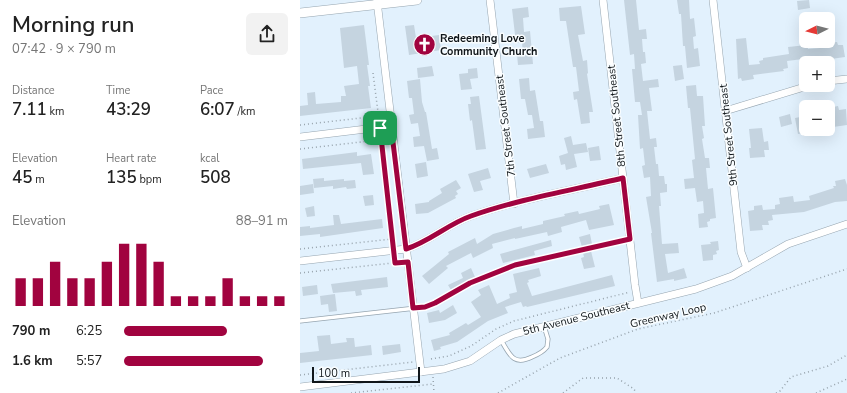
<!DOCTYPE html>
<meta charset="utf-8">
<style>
body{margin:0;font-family:"Nunito Sans",sans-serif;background:#f2f2f2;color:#222;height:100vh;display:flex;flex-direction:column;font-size:15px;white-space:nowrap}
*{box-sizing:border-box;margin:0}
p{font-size:13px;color:#767676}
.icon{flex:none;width:22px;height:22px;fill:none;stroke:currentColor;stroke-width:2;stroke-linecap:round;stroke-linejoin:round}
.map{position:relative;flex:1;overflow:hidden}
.sheet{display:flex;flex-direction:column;background:#fff;width:300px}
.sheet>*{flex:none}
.needle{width:26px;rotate:264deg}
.buttons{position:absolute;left:499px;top:12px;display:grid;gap:8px}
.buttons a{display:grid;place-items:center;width:36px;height:36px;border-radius:6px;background:#fff;box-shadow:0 4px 16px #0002;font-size:20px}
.scale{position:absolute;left:12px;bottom:10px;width:108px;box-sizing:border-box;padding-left:4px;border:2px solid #10161a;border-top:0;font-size:11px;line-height:14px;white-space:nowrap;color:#10161a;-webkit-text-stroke:3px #f9fdff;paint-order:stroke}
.pin{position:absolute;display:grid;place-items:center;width:34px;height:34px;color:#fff;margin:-17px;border-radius:8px;box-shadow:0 2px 6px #0006}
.round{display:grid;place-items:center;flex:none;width:42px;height:42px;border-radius:6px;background:#f2f2f2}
.overview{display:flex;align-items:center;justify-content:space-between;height:68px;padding:0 12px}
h1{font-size:22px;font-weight:600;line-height:30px}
.figures{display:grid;grid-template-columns:repeat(3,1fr);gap:6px;height:68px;padding:4px 12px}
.figures div{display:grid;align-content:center}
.figures b{font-size:17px;font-weight:600}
.figures small{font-size:11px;font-weight:400}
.figures p{font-size:11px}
.chart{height:112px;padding:8px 12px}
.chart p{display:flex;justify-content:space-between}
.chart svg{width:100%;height:72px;margin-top:4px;stroke:#a1033f;stroke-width:6}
ul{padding:0 12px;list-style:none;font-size:13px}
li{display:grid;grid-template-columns:64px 48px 1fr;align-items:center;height:30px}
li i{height:10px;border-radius:5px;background:#a1033f}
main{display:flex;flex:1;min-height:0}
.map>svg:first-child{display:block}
.building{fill:#c5d4e0}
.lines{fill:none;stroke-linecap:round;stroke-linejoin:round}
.service-casing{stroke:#96a5b0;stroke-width:5}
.minor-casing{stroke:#96a5b0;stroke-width:8}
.tertiary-casing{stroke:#96a5b0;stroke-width:10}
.path{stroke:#97a3ac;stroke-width:1.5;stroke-dasharray:1 3;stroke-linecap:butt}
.service{stroke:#fff;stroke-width:3.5}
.minor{stroke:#fff;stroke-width:7}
.tertiary{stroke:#fff;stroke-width:9}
.route-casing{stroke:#fff;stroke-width:8}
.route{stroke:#a1033f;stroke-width:5}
.labels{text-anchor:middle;stroke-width:3;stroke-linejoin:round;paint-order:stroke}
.poi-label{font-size:11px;font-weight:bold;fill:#10161a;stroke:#f9fdff;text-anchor:start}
.street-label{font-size:11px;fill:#10161a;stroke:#f9fdff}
</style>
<main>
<section class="sheet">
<div class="overview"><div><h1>Morning run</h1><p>07:42 · 9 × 790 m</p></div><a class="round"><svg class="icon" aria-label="share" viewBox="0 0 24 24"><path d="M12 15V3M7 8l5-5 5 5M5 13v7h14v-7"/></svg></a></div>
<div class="figures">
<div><p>Distance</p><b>7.11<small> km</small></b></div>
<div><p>Time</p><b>43:29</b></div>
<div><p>Pace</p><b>6:07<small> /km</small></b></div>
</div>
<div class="figures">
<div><p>Elevation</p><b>45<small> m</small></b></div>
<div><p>Heart rate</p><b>135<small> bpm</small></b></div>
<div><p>kcal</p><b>508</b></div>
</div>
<div class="chart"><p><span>Elevation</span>88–91 m</p>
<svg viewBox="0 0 160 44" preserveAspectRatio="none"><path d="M5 44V27M15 44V27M25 44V17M35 44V27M45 44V27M55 44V17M65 44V6M75 44V6M85 44V17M95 44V38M105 44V38M115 44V38M125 44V27M135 44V38M145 44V38M155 44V38"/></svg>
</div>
<ul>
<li><b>790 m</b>6:25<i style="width:63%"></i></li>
<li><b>1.6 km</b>5:57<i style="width:85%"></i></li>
</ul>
</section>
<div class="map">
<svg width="547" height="393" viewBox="0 0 547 393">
<rect width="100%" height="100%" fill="#e2f1fd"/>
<g class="building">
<polygon points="324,0 336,0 339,30 346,29 347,39 342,39 343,52 345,52 346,63 341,64 343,81 358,79 359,87 349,88 352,111 347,111 350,139 356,138 357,147 354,147 356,164 358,164 359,176 364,176 365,184 367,184 367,192 360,193 361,206 359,206 362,244 378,243 379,253 365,254 368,273 384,268 387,278 374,281 374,279 357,282 351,233 352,233 346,197 351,196 350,177 344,178 342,166 345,165 343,148 340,149 338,115 342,115 340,102 335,102 332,69 335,69 334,54 330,55"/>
<polygon points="377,0 389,0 390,19 394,18 396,36 393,37 394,49 398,48 400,66 387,68 385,46 383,46 381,14 379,14"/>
<polygon points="509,0 510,8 498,10 497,1"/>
<polygon points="281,6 285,34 278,35 283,61 287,60 288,73 287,74 293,112 289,112 290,123 281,124 277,99 274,100 273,92 279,91 276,67 273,67 266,21 260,21 259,8"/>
<polygon points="228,7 229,17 223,18 224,32 230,31 233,64 218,65 217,55 223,55 222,42 216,43 212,9"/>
<polygon points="64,25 69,65 67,65 70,86 68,86 71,108 0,116 0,106 8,105 7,93 15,92 16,104 41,102 41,96 46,96 44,86 59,84 57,66 44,68 40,28"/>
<polygon points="114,25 116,38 139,35 141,50 109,55 105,26"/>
<polygon points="446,38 449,65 460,64 459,61 463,60 463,58 489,54 488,47 507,45 508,49 520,48 520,44 537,42 538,45 543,45 545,57 531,59 531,56 516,58 516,61 503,63 503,59 487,61 488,68 483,69 484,71 453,75 454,79 442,81 441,78 438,79 436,39"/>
<polygon points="382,65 384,79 375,81 373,66"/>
<polygon points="132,66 134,76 118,78 117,68"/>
<polygon points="177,68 178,78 170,79 172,89 161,90 159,74 168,73 168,69"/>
<polygon points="229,78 230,91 235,90 240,121 243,121 245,137 228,139 227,129 234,128 232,115 228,115 225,99 221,99 219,79"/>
<polygon points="120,79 122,102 125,112 126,112 132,149 137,148 139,159 127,161 124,146 114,147 113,137 120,136 118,123 111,124 109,115 114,114 112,98 109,98 107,81"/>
<polygon points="396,85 397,96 403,96 405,126 402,126 404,138 402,139 405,158 409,158 410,168 406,168 408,189 413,188 416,218 410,219 410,221 407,222 408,227 399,228 398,214 404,213 403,201 397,202 395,188 385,189 384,179 394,178 392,160 395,159 390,108 388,108 386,86"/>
<polygon points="179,96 186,149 176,150 172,120 170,121 168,104 171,104 170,97"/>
<polygon points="538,106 539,110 546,109 547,125 533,127 532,121 528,122 528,108"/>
<polygon points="490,114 492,124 481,127 479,117"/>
<polygon points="506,116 506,129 516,129 517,134 503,136 503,133 498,134 495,118"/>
<polygon points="462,128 464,142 468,141 469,150 464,150 465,157 450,158 449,148 451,148 449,129"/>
<polygon points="271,136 273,145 286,143 288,152 274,154 277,167 266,170 265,164 261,165 259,156 268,153 264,138"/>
<polygon points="299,146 301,160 290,161 288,148"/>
<polygon points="57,152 57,156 71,154 74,174 63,175 61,163 3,169 2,159"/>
<polygon points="126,162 128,176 117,178 115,164"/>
<polygon points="246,164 249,173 230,178 227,169"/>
<polygon points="188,168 191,178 180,181 183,190 174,192 168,174"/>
<polygon points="24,178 24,181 44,179 44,181 55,180 56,188 47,189 46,187 33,189 33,186 14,188 13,179"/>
<polygon points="545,179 547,185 547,201 535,202 504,212 472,215 473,220 468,221 469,225 462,225 463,230 450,231 448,211 454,210 454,206 462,205 463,210 475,209 475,205 480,204 479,198 493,196 494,202 510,200 509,196 534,188 533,186 536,186 535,181"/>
<polygon points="156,180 161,188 156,191 158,194 155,196 156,198 128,213 116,214 115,204 129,202 129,201 142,193 140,189"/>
<polygon points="13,184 14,193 0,195 0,186"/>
<polygon points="73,195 74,205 65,206 63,196"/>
<polygon points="309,204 314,225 289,230 286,220 261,227 262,232 248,236 247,232 215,239 215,238 192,244 193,248 173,258 171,253 146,266 148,268 129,284 122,276 149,254 148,252 175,238 177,244 193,234 214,228 222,226 222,229 243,224 243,221 265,216 264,214 278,211 279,214 300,209 299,206"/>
<polygon points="14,206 15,216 7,217 5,208"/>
<polygon points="33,215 39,215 41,224 82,219 83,228 20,237 20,234 0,236 0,227 10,226 10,228 34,225"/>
<polygon points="290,234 292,244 282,247 279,237"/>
<polygon points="251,240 252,246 234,251 235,255 203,263 200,254"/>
<polygon points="418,241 419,250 416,251 417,254 413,255 413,260 403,261 401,245 411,244 410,242"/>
<polygon points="291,251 295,267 284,269 281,258 284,257 283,253"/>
<polygon points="171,268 175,277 151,290 148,285 163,278 161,273"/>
<polygon points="239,268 241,276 228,280 229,282 227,283 232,296 312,275 315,286 227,307 226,306 223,307 221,302 205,307 208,313 188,321 157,342 140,347 141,349 134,351 131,340 150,335 149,333 166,323 168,325 181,317 171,302 181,295 178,290 189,285 197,304 210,298 209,294 217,292 213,274"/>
<polygon points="87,277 88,287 61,290 62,295 56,296 55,291 33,293 31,284"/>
<polygon points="17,285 18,294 3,296 2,287"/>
<polygon points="35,294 37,311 29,312 28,304 21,305 20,296"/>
<polygon points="153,305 157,313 145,320 129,323 127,313 139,310 140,313"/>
<polygon points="30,335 31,344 47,342 46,338 54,338 55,347 71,345 72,355 0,363 0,353 19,351 17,336"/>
<polygon points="100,344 101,352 83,355 82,346"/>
</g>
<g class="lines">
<defs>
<g id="service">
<polyline points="0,321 125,307 135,303 170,283 215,265 330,239"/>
<path d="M201 340C210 355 213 366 232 357 237 355 243 352 247 347L248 339 244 326"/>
</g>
<g id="minor">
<polyline points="190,0 214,204"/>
<polyline points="303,0 335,285 338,303"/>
<polyline points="413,0 441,252 447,268"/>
<polyline points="77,1 121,372"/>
<polyline points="528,81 547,79"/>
<polyline points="425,111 511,85"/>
<polyline points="0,137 91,126"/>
<path d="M0 261 106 249C129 242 148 224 171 216 220 199 273 190 323 178"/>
<polyline points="0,387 144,369 170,361 201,340 214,334 396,289 432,276 488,244 547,224"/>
</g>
<polyline id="tertiary" points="0,13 117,0"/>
</defs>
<use href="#service" class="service-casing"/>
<use href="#minor" class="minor-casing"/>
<use href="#tertiary" class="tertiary-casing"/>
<g class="path">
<polyline points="73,73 79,120"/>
<polyline points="0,125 78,116"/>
<polyline points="80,134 93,243"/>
<polyline points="0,149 87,139"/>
<polyline points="0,249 92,239"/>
<polyline points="94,257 95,263"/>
<polyline points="0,273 102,262"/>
<polyline points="131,359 149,356 171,346 196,329 214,321 330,292"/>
<polyline points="0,375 113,362"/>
<polyline points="133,377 134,393"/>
<polyline points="51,393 133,384"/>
<polyline points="198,393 260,358 338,329 414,313 547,269"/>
<polyline points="263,393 283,378 317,378 334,389 336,393"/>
<polyline points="476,393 480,391 491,377 528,366 547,355"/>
<polyline points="516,393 547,379"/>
</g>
<use href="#service" class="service"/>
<use href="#minor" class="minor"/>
<use href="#tertiary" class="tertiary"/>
</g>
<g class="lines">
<defs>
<path id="route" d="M91 126 106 249C129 242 148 224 171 216 219 199 273 190 323 178L330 239 215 265 170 283 135 303 125 307 113 308 108 262 95 263 80 128Z"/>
</defs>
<use href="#route" class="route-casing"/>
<use href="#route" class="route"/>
</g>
<defs>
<symbol id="church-disc" viewBox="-11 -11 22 22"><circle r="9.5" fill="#a1033f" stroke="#f9fdff"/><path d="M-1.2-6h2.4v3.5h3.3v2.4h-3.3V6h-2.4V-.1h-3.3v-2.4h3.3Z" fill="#fff"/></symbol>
</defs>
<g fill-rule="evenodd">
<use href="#church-disc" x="112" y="32" width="25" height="25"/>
</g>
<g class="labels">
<g class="poi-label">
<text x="140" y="42">Redeeming Love<tspan x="140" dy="13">Community Church</tspan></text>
</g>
<g class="street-label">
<text transform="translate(316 116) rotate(-96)" y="4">8th Street Southeast</text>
<text transform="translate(205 126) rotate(-97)" y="4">7th Street Southeast</text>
<text transform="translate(428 135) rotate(-96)" y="4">9th Street Southeast</text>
<text transform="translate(368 315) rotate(-13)" y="4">Greenway Loop</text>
<text transform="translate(276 318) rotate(-14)" y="4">5th Avenue Southeast</text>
</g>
</g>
</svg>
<div class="buttons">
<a><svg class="needle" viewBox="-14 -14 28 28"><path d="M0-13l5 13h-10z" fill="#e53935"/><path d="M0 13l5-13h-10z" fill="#767676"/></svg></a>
<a>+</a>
<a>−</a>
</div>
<div class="scale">100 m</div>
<div class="pin" style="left:80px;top:128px;background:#1e9e55"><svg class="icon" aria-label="arrive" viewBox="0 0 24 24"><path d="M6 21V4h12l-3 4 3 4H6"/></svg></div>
</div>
</main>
